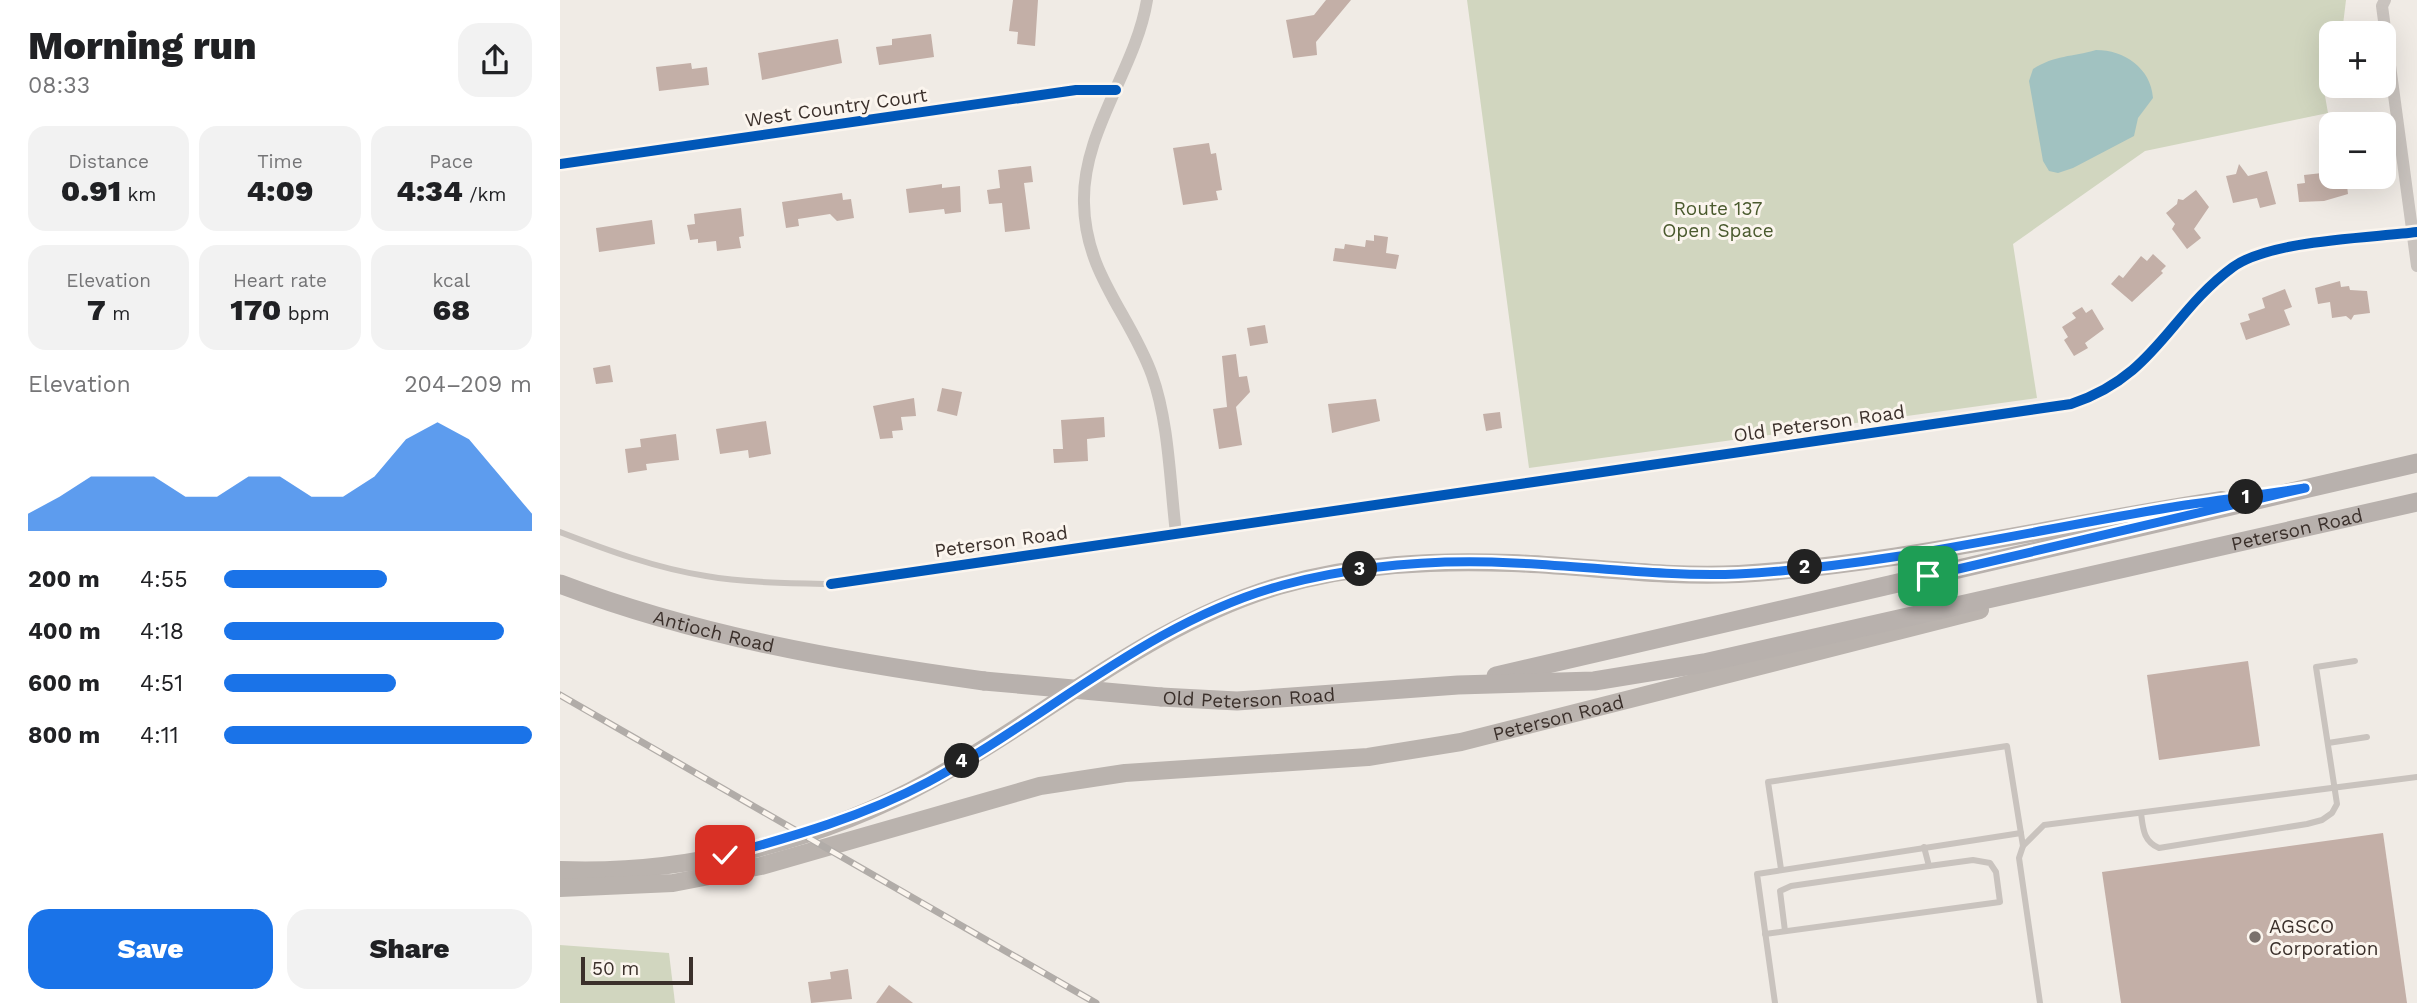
<!DOCTYPE html>
<meta charset="utf-8">
<style>
body{margin:0;font-family:"Work Sans",sans-serif;background:#f2f2f2;color:#202124;height:100vh;display:flex;flex-direction:column;font-size:26px;white-space:nowrap}
*{box-sizing:border-box;margin:0}
p{font-size:23px;color:#757577}
.icon{flex:none;width:38px;height:38px;fill:none;stroke:currentColor;stroke-width:2;stroke-linecap:round;stroke-linejoin:round}
.map{position:relative;flex:1;overflow:hidden}
.details{display:flex;flex-direction:column;background:#fff;width:560px}
.details>*{flex:none}
.fabs{position:absolute;left:1759px;top:21px;display:grid;gap:14px}
.fabs a{display:grid;place-items:center;width:77px;height:77px;border-radius:14px;background:#fff;box-shadow:0 7px 28px #0002;font-size:35px}
.scale{position:absolute;left:21px;bottom:18px;width:112px;box-sizing:border-box;padding-left:7px;border:4px solid #3b302b;border-top:0;font-size:19px;line-height:24px;white-space:nowrap;color:#3b302b;-webkit-text-stroke:5px #fbf5ee;paint-order:stroke}
.pin{position:absolute;display:grid;place-items:center;width:60px;height:60px;color:#fff;margin:-30px;border-radius:14px;box-shadow:0 4px 10px #0006}
.km{position:absolute;width:35px;height:35px;margin:-18px;border-radius:50%;background:#222;color:#fff;font-size:19px;line-height:35px;text-align:center}
.round{display:grid;place-items:center;flex:none;width:74px;height:74px;border-radius:21px;background:#f2f2f2}
.overview{display:flex;align-items:center;justify-content:space-between;height:119px;padding:0 28px}
h1{font-size:38px;font-weight:800;line-height:52px}
.metrics{display:grid;grid-template-columns:repeat(3,1fr);gap:10px;height:119px;padding:7px 28px}
.metrics div{display:grid;align-content:center;border-radius:18px;background:#f2f2f2;text-align:center}
.metrics b{font-size:30px;font-weight:800}
.metrics small{font-size:19px;font-weight:400}
.metrics p{font-size:19px}
.chart{height:196px;padding:14px 28px}
.chart p{display:flex;justify-content:space-between}
.chart svg{width:100%;height:126px;margin-top:7px;fill:#1a73e8;opacity:.7}
.primary-button{display:flex;gap:14px;margin-top:auto;padding:14px 28px}
.primary-button a{flex:1;height:80px;border-radius:21px;background:#1a73e8;color:#fff;font-size:28px;font-weight:800;line-height:80px;text-align:center}
.primary-button a+a{background:#f2f2f2;color:#202124}
ul{padding:0 28px;list-style:none;font-size:23px}
li{display:grid;grid-template-columns:112px 84px 1fr;align-items:center;height:52px}
li i{height:18px;border-radius:9px;background:#1a73e8}
main{display:flex;flex:1;min-height:0}
.map>svg:first-child{display:block}
.green{fill:#d1d6bf}
.water{fill:#a1c2c1}
.building{fill:#c3afa7}
.lines{fill:none;stroke-linecap:round;stroke-linejoin:round}
.service{stroke:#c9c3be;stroke-width:6}
.minor{stroke:#c9c3be;stroke-width:12}
.secondary{stroke:#bab3ae;stroke-width:18}
.primary{stroke:#b8b1ad;stroke-width:19}
.rail-casing{stroke:#b1aca8;stroke-width:7}
.rail{stroke:#fbf5ee;stroke-width:4.5;stroke-dasharray:13;stroke-linecap:butt}
.primary-bridge{stroke:#b8b1ad;stroke-width:19}
.cycleway-casing{stroke:#fbf5ee;stroke-width:15}
.cycleway{stroke:#0057b8;stroke-width:10}
.route-casing{stroke:#fff;stroke-width:14}
.route{stroke:#1a73e8;stroke-width:9}
.poi-dot{fill:#7a716c;stroke:#fbf5ee;stroke-width:2.5}
.labels{text-anchor:middle;stroke-width:6;stroke-linejoin:round;paint-order:stroke}
.street-label{font-size:19px;fill:#3b302b;stroke:#fbf5ee}
.park-label{font-size:19px;fill:#4a5a2e;stroke:#fbf5ee}
.poi-label{font-size:19px;fill:#3b302b;stroke:#fbf5ee;text-anchor:start}
</style>
<main>
<section class="details">
<div class="overview"><div><h1>Morning run</h1><p>08:33</p></div><a class="round"><svg class="icon" aria-label="share" viewBox="0 0 24 24"><path d="M12 15V3M7 8l5-5 5 5M5 13v7h14v-7"/></svg></a></div>
<div class="metrics">
<div><p>Distance</p><b>0.91<small> km</small></b></div>
<div><p>Time</p><b>4:09</b></div>
<div><p>Pace</p><b>4:34<small> /km</small></b></div>
</div>
<div class="metrics">
<div><p>Elevation</p><b>7<small> m</small></b></div>
<div><p>Heart rate</p><b>170<small> bpm</small></b></div>
<div><p>kcal</p><b>68</b></div>
</div>
<div class="chart"><p><span>Elevation</span>204–209 m</p>
<svg viewBox="0 0 160 44" preserveAspectRatio="none"><path d="M0 44V38L10 32L20 25L30 25L40 25L50 32L60 32L70 25L80 25L90 32L100 32L110 25L120 12L130 6L140 12L150 25L160 38V44z"/></svg>
</div>
<ul>
<li><b>200 m</b>4:55<i style="width:53%"></i></li>
<li><b>400 m</b>4:18<i style="width:91%"></i></li>
<li><b>600 m</b>4:51<i style="width:56%"></i></li>
<li><b>800 m</b>4:11<i style="width:100%"></i></li>
</ul>
<div class="primary-button"><a>Save</a><a>Share</a></div>
</section>
<div class="map">
<svg width="1857" height="1003" viewBox="0 0 1857 1003">
<rect width="100%" height="100%" fill="#f0ebe5"/>
<g class="green">
<polygon points="907,0 1786,0 1782,33 1771,33 1771,59 1759,62 1768,113 1585,151 1453,244 1477,398 969,468"/>
<polygon points="0,945 109,953 115,1003 0,1003"/>
</g>
<path class="water" d="M1536 50C1564 50 1591 68 1593 98L1578 118 1574 136 1513 168 1498 173 1489 171 1483 161 1469 81 1473 69C1495 55 1512 57 1536 50Z"/>
<g class="building">
<polygon points="453,0 478,0 475,46 457,44 458,32 449,31"/>
<polygon points="766,0 791,0 756,42 757,55 733,58 726,20 754,15"/>
<polygon points="371,34 374,57 319,65 316,47 332,45 332,39"/>
<polygon points="278,39 282,63 202,80 198,53"/>
<polygon points="131,63 132,69 147,67 149,85 99,91 96,67"/>
<polygon points="649,143 651,154 656,153 662,190 656,191 658,200 623,205 613,148"/>
<polygon points="1679,164 1688,176 1707,171 1716,204 1700,208 1697,198 1673,203 1666,176 1676,174"/>
<polygon points="471,166 473,182 464,183 470,229 445,232 442,203 429,204 427,190 440,188 438,170"/>
<polygon points="1771,172 1771,177 1786,177 1788,194 1764,201 1739,202 1737,184 1745,183 1744,175"/>
<polygon points="382,184 382,188 400,186 401,212 385,214 384,209 349,213 346,189"/>
<polygon points="1636,190 1649,207 1634,229 1641,238 1627,249 1612,229 1615,224 1606,213 1617,204 1618,199 1623,200"/>
<polygon points="282,193 283,200 291,199 294,218 277,221 270,214 238,219 239,226 226,228 222,202"/>
<polygon points="181,208 184,236 179,237 181,248 157,251 156,241 138,243 138,239 130,240 127,225 135,224 134,214"/>
<polygon points="92,220 95,244 39,252 36,228"/>
<polygon points="814,235 828,237 826,253 839,255 836,269 773,261 775,248 784,249 785,244 805,247 806,240 814,241"/>
<polygon points="1593,254 1606,266 1601,271 1603,273 1572,302 1551,284 1559,275 1563,278 1581,256 1587,261"/>
<polygon points="1780,281 1781,287 1789,286 1790,290 1807,291 1810,313 1794,315 1791,320 1786,316 1772,318 1770,302 1758,304 1755,288"/>
<polygon points="1725,289 1732,307 1724,310 1730,325 1686,340 1680,323 1690,320 1688,314 1705,308 1702,298"/>
<polygon points="1522,307 1526,313 1532,309 1544,329 1525,343 1528,348 1514,356 1504,340 1508,337 1502,327 1516,318 1512,313"/>
<polygon points="705,325 708,343 690,346 687,328"/>
<polygon points="676,354 679,377 687,376 690,392 676,407 682,445 659,449 653,409 667,407 662,356"/>
<polygon points="50,365 53,382 36,384 33,368"/>
<polygon points="382,388 402,392 397,416 377,411"/>
<polygon points="354,398 356,416 341,417 343,430 332,431 333,438 320,439 313,406"/>
<polygon points="816,399 820,421 772,433 768,404"/>
<polygon points="940,412 942,428 926,431 923,414"/>
<polygon points="544,417 545,437 527,439 528,461 494,463 493,449 503,449 501,420"/>
<polygon points="206,421 211,454 189,458 188,450 160,454 156,429"/>
<polygon points="116,434 119,460 86,464 87,470 68,473 65,449 81,447 80,439"/>
<polygon points="1688,661 1700,746 1599,760 1587,675"/>
<polygon points="1823,833 1847,1003 1561,1003 1542,872"/>
<polygon points="288,969 292,999 251,1003 248,982 271,979 270,972"/>
<polygon points="329,985 353,1003 316,1003"/>
</g>
<g class="lines">
<g class="service">
<path d="M0 532C47 550 95 568 146 576 187 583 229 583 271 584"/>
<polyline points="1768,743 1807,737"/>
<path d="M1581 813C1583 828 1583 841 1599 848L1747 824 1762 820 1772 813 1777 804 1756 667 1795 661"/>
<polyline points="1221,869 1208,782 1447,746 1463,846"/>
<polyline points="1225,931 1220,891 1231,886 1369,866"/>
<polyline points="1205,934 1440,902 1436,872 1430,863 1413,860 1369,866 1364,847"/>
<polyline points="1215,1003 1197,874 1461,833"/>
<polyline points="1480,1003 1459,858 1463,846 1484,825 1857,777"/>
</g>
<g class="minor">
<path d="M587 0C576 69 522 131 524 203 525 274 570 314 592 375 609 422 610 484 616 533"/>
<polyline points="1825,0 1822,6 1857,266"/>
<polyline points="0,164 516,90 556,90"/>
<path d="M271 584 1511 404C1596 376 1609 314 1673 267 1710 240 1810 238 1857 232"/>
</g>
<g class="secondary">
<path d="M0 870C124 875 261 841 369 781 487 716 589 625 719 586 795 564 873 560 952 563 1028 566 1103 578 1179 574 1342 564 1501 524 1662 500"/>
<path id="s1" d="M0 888 113 883 201 866 480 786 565 773 808 757 901 742 1420 610"/>
</g>
<g class="primary">
<path id="s2" d="M0 584C137 636 279 661 424 681"/>
<polyline points="936,676 1857,463"/>
<path id="s3" d="M601 697 677 701 898 685 1034 681 1144 663 1857 502"/>
</g>
<defs>
<polyline id="rail" points="0,695 536,1003"/>
</defs>
<use href="#rail" class="rail-casing"/>
<use href="#rail" class="rail"/>
<polyline class="primary-bridge" points="424,681 601,697"/>
<defs>
<g id="cycleway">
<polyline points="0,164 516,90 556,90"/>
<path d="M271 584 1511 404C1596 376 1609 314 1673 267 1710 240 1810 238 1857 232"/>
</g>
</defs>
<use href="#cycleway" class="cycleway-casing"/>
<use href="#cycleway" class="cycleway"/>
</g>
<g class="lines">
<defs>
<path id="route" d="M165 855C235 836 304 816 368 782 487 718 590 621 723 585 799 565 875 559 954 563 1028 566 1103 577 1178 574 1325 566 1468 531 1613 507 1657 500 1701 495 1745 488L1368 576"/>
</defs>
<use href="#route" class="route-casing"/>
<use href="#route" class="route"/>
</g>
<circle class="poi-dot" cx="1695" cy="937" r="7"/>
<g class="labels">
<g class="street-label">
<text transform="translate(276 107) rotate(-8)" y="7">West Country Court</text>
<text transform="translate(1259 423) rotate(-8)" y="7">Old Peterson Road</text>
<text dy="7" stroke="none"><textPath href="#s3" startOffset="1153">Peterson Road</textPath></text>
<text transform="translate(441 541) rotate(-8)" y="7">Peterson Road</text>
<text dy="7" stroke="none"><textPath href="#s2" startOffset="161">Antioch Road</textPath></text>
<text dy="7" stroke="none"><textPath href="#s3" startOffset="88">Old Peterson Road</textPath></text>
<text dy="7" stroke="none"><textPath href="#s1" startOffset="1017">Peterson Road</textPath></text>
</g>
<g class="park-label">
<text x="1158" y="215">Route 137<tspan x="1158" dy="22">Open Space</tspan></text>
</g>
<g class="poi-label">
<text x="1709" y="933">AGSCO<tspan x="1709" dy="22">Corporation</tspan></text>
</g>
</g>
</svg>
<div class="fabs">
<a>+</a>
<a>−</a>
</div>
<div class="scale">50 m</div>
<div class="pin" style="left:1368px;top:576px;background:#1e9e55"><svg class="icon" aria-label="arrive" viewBox="0 0 24 24"><path d="M6 21V4h12l-3 4 3 4H6"/></svg></div>
<div class="pin" style="left:165px;top:855px;background:#d93025"><svg class="icon" aria-label="check" viewBox="0 0 24 24"><path d="M5 12l5 5 9-10"/></svg></div>
<b class="km" style="left:1686px;top:497px">1</b>
<b class="km" style="left:1245px;top:567px">2</b>
<b class="km" style="left:800px;top:569px">3</b>
<b class="km" style="left:402px;top:761px">4</b>
</div>
</main>
